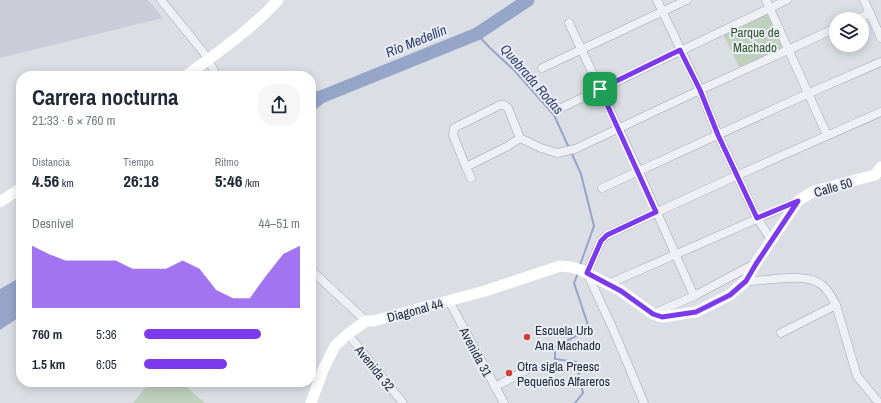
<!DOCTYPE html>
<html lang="es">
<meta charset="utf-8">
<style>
body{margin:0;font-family:"Archivo Narrow",sans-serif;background:#f6f6f7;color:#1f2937;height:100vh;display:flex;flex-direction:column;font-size:15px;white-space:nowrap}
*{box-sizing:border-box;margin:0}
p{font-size:13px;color:#747a83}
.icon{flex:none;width:22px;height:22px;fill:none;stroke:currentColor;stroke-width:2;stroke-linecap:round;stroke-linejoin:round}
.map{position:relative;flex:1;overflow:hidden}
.sheet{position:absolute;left:16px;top:71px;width:300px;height:316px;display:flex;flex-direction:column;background:#fff;border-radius:16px;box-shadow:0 2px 10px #0003}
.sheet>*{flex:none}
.buttons{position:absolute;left:829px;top:12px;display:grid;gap:8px}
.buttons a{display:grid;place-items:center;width:40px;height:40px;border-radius:50%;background:#fff;box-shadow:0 2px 10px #0003;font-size:20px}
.pin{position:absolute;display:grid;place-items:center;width:34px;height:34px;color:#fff;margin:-17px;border-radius:8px;box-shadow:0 2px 6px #0006}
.round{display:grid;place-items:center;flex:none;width:42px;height:42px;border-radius:16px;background:#f6f6f7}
.head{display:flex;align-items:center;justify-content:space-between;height:68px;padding:0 16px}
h1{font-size:22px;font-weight:700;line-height:30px}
.stats{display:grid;grid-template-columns:repeat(3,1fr);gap:6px;height:68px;padding:4px 16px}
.stats div{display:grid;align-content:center}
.stats b{font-size:17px;font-weight:700}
.stats small{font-size:11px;font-weight:400}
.stats p{font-size:11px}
.chart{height:112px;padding:8px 16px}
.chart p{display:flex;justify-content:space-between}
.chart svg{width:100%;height:72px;margin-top:4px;fill:#7c3aed;opacity:.7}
ul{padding:0 16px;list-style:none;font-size:13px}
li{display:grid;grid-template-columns:64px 48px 1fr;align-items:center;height:30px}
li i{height:10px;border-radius:5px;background:#7c3aed}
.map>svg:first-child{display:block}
.built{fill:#cacdd8}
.green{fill:#bed1bd}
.water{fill:#95a5c8}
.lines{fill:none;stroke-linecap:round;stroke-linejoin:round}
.stream{stroke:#95a5c8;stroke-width:2}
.river{stroke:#95a5c8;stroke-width:13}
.street-casing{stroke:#a1a4b0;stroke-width:9}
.street{stroke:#eef0f5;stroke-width:8}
.secondary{stroke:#fff;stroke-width:11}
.secondary-bridge{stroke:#fff;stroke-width:11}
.route-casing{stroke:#fff;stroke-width:8}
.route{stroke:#7c3aed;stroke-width:5}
.poi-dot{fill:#d0413c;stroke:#ebedf4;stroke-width:1.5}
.labels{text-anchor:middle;stroke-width:4;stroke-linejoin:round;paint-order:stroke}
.park-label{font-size:13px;fill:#335932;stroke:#ebedf4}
.street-label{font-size:13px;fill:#252a3d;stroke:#ebedf4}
.poi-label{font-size:13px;fill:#252a3d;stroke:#ebedf4;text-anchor:start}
.water-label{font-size:14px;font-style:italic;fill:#2f4171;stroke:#ebedf4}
</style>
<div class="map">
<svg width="881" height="403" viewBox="0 0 881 403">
<rect width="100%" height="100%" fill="#dcdee6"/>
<polygon class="built" points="0,0 148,0 163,18 0,58"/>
<g class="green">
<polygon points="768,13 783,48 739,67 723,34"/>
<polygon points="150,382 181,382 205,403 133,403"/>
</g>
<g class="water">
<polygon points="343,88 311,113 311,92"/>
<polygon points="21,277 21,316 0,330 0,289"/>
</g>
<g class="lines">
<g class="stream">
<polyline points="477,34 490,48 514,70 554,115 569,148"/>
<polyline points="571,152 581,174 594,226 580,265"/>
<polyline points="575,403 583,393 576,362 555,359 555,347 576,336 588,325 574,283 578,273"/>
</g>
<polyline class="river" points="311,101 477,34 528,0"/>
<defs>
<g id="street">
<polyline points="161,0 204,53 217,76"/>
<polyline points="657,0 700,90 718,135 757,218 772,241"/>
<polyline points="766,0 827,135"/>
<polyline points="864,0 881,38"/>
<polyline points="857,19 870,13"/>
<polyline points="569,23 639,172 694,296"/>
<polyline points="542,68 687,0"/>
<polyline points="561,108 787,0"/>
<polyline points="466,167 453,135 454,128 500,105 504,105 508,108 520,138 541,148 557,153 575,149 700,90 836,28"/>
<polyline points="471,178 466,167 508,146 520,138"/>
<polyline points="602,188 807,94 881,62"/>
<polyline points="311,270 366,321"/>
<path d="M746 281C766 282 805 271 822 285 828 290 832 297 836 305L857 376 879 403"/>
<polyline points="608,284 798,201"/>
<polyline points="449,301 504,403"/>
<polyline points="653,314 694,296 756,263"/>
<polyline points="781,333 836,305"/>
<polyline points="348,334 403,403"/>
<polyline points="495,387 532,367"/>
<polyline points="644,403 613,329 587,273 601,241 607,235 738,175 881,112"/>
</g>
</defs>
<use href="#street" class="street-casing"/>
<use href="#street" class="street"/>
<g class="secondary">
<polyline points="0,202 21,188"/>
<polyline points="311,403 323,370 335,346 348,334 366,321 373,321 485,291 560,266 571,267 581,270 608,284 621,291 653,314 662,317 696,312 730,295 746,281 756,263 798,201 814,191 875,175 881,167"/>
</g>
<path class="secondary-bridge" d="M186 76C218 52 251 30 278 0"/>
</g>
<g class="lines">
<defs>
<polygon id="route" points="680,50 700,90 718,135 757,218 798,201 756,264 746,281 730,295 696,312 662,317 653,314 621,291 587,273 601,241 607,235 656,212 600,89"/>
</defs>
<use href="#route" class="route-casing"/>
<use href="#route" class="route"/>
</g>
<g class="poi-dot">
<circle cx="527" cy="337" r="4"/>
<circle cx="509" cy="373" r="4"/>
</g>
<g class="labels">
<g class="park-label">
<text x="755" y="37">Parque de<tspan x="755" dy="15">Machado</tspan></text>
</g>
<g class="street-label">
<text transform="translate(833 187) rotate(-16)" y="5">Calle 50</text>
<text transform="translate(415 310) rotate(-15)" y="5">Diagonal 44</text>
<text transform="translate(476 352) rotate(62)" y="5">Avenida 31</text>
<text transform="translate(375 368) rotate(51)" y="5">Avenida 32</text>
</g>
<g class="poi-label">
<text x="535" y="335">Escuela Urb<tspan x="535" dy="15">Ana Machado</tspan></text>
<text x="517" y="371">Otra sigla Preesc<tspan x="517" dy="15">Pequeños Alfareros</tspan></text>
</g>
<g class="water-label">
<text transform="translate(416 41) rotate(-22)" y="5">Río Medellín</text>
<text transform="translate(532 79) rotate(49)" y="5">Quebrada Rodas</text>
</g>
</g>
</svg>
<div class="buttons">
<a><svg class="icon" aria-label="layers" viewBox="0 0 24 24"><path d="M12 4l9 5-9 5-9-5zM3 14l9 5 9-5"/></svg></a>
</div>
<div class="pin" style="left:600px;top:89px;background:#1e9e55"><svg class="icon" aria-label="arrive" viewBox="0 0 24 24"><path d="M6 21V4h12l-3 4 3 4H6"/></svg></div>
<section class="sheet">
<div class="head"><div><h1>Carrera nocturna</h1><p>21:33 · 6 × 760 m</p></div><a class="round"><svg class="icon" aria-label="share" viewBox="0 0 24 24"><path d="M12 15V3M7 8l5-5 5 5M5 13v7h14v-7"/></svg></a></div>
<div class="stats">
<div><p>Distancia</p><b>4.56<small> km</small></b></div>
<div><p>Tiempo</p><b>26:18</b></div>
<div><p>Ritmo</p><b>5:46<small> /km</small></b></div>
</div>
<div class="chart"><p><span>Desnivel</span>44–51 m</p>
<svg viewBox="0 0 160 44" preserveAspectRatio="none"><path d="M0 44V6L10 11L20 15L30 15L40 15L50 15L60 20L70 20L80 20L90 15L100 20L110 33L120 38L130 38L140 24L150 11L160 6V44z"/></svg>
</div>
<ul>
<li><b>760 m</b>5:36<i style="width:75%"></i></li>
<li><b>1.5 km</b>6:05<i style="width:53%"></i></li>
</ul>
</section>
</div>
